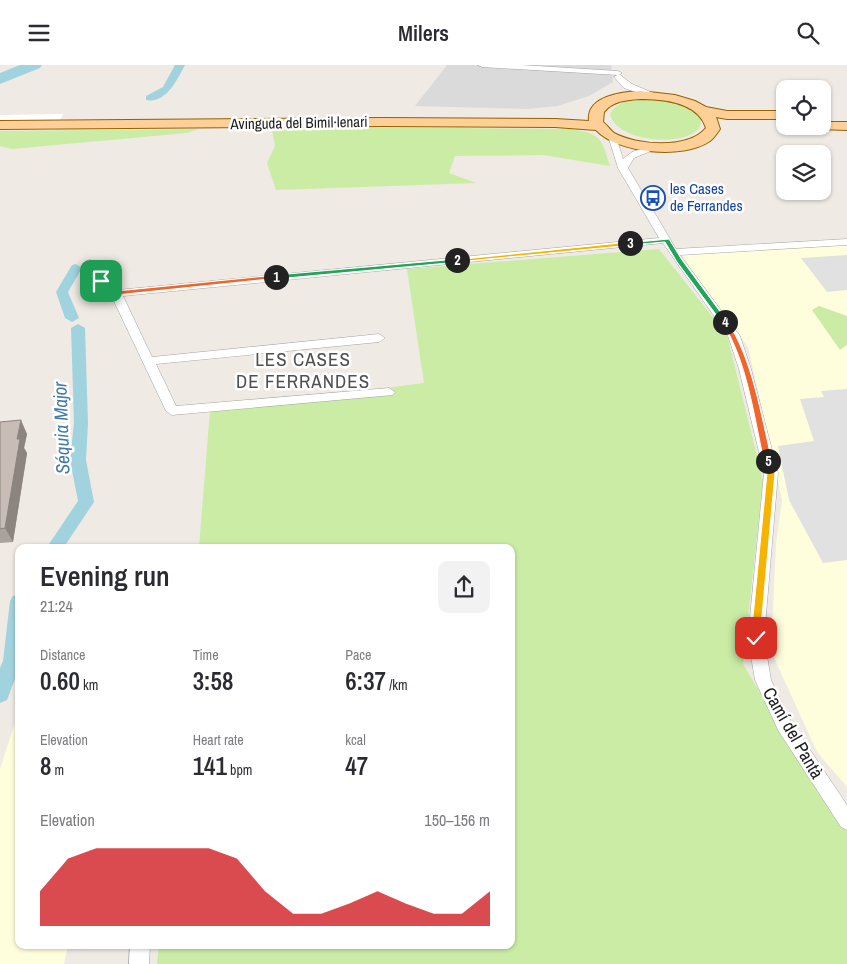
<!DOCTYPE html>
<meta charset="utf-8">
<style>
body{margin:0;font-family:"Archivo Narrow",sans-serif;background:#f2f2f3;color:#2b2b33;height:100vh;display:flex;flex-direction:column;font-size:19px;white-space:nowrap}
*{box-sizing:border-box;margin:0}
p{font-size:16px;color:#7c7c81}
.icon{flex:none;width:28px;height:28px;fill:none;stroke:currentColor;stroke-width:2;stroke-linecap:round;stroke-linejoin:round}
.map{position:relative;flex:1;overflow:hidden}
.panel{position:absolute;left:15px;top:479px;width:500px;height:405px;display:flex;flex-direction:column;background:#fff;border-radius:10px;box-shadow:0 1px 4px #0004}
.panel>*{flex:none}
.tools{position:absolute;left:776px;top:15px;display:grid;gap:10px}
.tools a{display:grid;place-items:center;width:55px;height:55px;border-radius:10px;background:#fff;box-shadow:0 1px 4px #0004;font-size:25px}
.pin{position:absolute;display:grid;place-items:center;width:42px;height:42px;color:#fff;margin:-21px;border-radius:10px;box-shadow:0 2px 8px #0006}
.km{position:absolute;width:25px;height:25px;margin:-12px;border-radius:50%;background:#222;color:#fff;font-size:14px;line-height:25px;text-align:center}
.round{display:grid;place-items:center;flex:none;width:52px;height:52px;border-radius:10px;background:#f2f2f3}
.headline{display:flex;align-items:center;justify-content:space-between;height:85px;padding:0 25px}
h1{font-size:28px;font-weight:600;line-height:38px}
.figures{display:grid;grid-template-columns:repeat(3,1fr);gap:8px;height:85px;padding:5px 25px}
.figures div{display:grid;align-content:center}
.figures b{font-size:25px;font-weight:600}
.figures small{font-size:14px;font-weight:400}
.figures p{font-size:14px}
.chart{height:140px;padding:10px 25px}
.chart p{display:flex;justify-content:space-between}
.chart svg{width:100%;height:90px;margin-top:5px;fill:#cb0007;opacity:.7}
header{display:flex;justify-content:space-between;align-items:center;height:65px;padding:0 25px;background:#fff;font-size:22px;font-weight:600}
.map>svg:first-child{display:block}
.residential{fill:#dbdada}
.education{fill:#fffedc}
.grass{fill:#caeca5}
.parking{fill:#e1e1e1}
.pier{fill:#fff}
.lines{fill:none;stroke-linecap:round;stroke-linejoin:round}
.canal{fill:#a1d3df;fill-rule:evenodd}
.river{fill:#a1d3df;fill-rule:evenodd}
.minor-casing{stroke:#a4a4a4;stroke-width:1}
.tertiary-casing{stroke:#a4a4a4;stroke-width:1}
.primary-casing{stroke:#976000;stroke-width:2}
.minor{fill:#fff;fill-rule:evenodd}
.tertiary{fill:#fff;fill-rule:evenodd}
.primary{fill:#ffcf98;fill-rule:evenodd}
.wall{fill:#aba29d}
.shaded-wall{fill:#8b847f}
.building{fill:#c7bcb6;stroke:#8b847f}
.split-1{fill:#f0652b;stroke:#fff}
.split-2{fill:#22a559;stroke:#fff}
.split-3{fill:#f5b400;stroke:#fff}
.split-4{fill:#22a559;stroke:#fff}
.split-5{fill:#f0652b;stroke:#fff}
.split-6{fill:#f5b400;stroke:#fff}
.labels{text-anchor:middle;stroke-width:5;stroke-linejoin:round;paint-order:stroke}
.far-street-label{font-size:15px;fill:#1d1d1d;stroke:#fff}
.far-transit-label{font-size:15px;fill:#164399;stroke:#fff;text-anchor:start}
.street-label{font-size:18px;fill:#1d1d1d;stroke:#fff}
.neighbourhood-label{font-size:19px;letter-spacing:1px;fill:#505050;stroke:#fff}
.water-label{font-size:19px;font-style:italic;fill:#427aa9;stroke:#fff}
</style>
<header><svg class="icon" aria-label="menu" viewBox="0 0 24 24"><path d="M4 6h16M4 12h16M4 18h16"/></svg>Milers<svg class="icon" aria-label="search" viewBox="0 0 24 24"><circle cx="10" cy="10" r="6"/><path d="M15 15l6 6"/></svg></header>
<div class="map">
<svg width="847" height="899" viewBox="0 0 847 899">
<rect width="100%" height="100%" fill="#efeae3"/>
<polygon class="residential" points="447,0 611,0 613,17 589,31 557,41 528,44 415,41"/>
<g class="education">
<polygon points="847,174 847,722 817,687 771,586 776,479 782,435 748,282 680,188"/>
<polygon points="19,645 19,880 68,880 64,899 0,899 0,704"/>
</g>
<g class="grass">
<path d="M644 34C658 34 701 38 701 58 700 62 698 65 695 67 676 81 616 76 610 49 617 36 631 35 644 34Z"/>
<path d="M355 62 571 64C602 69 601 73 610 101L543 90 455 91 449 108 476 118 276 125 267 98 275 81 272 65Z"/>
<polygon points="199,64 187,68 12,84 0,81 0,66"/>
<polygon points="659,184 727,270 763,415 743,599 814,718 847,759 847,899 157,899 159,880 511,880 511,482 199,482 210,346 424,318 407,204"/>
<polygon points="819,241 847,251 847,280 840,285 812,245"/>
</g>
<g class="parking">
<polygon points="847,190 847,225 827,227 801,193"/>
<polygon points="847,324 847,495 823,498 789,435 778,381 814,376 800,334 824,332 821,326"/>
</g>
<polygon class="pier" points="63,49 55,65 0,65 0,50"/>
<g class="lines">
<g class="canal">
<path d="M175 0H185C177 15 166 39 146 35V31L163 22Z"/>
<polygon points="76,199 82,203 68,227 79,253 72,257 65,253 56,227 72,200"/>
<polygon points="78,259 85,263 88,358 86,395 94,437 64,482 47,482 78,436 70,395 74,358 71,263"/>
<polygon points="19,529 19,603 7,635 0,638 0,603 3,596 10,536 13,531"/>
</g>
<polygon class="river" points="20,0 42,0 40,3 0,19 0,8"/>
<defs>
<g id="minor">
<polygon points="478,0 521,0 618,6 622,8 618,10 482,2"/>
<polygon points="612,68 616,71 623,94 632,87 654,80 658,83 634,93 628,103 676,184 847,174 847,180 680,190 740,271 751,304 778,408 764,573 771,615 790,655 847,740 847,765 841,762 778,665 755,615 748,573 764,408 739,304 728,271 663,178 123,231 152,292 379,269 385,273 379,277 156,299 176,341 389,323 395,327 393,330 172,350 166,346 111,230 97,218 84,198 89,195 93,196 105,214 118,225 659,173 618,103 608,71"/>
<polygon points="130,880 150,880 149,899 129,899"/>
</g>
<polygon id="tertiary" points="619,9 632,19 658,30 653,33 624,23 614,12"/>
<g id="primary">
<path d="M640 26 675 30 695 36 706 42 727 46H785V54H727L716 52 720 64C717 68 714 73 710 76 683 95 617 88 596 65L555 62 383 61 0 64V56L383 53 555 54 589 56C586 31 622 27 640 26ZM640 34C664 34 698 37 706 63 688 85 636 80 614 68 610 65 607 60 603 57L604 47C613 36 626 35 640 34Z"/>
<polygon points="822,57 847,57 847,65 817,64 815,61 822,61"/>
</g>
</defs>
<use href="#minor" class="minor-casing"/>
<use href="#tertiary" class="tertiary-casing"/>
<use href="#primary" class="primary-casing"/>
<use href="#minor" class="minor"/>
<use href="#tertiary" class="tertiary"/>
<use href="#primary" class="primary"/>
</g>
<polygon class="wall" points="0,357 27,369 24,383 27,388 13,477 0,478"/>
<polygon class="shaded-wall" points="21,355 27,369 24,383 27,388 13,477 5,463 17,374"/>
<polygon class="building" points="21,355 17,374 20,374 5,463 0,464 0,357"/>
<polygon class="split-1" points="276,210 279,213 116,230 98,216 103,215 117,226"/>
<polygon class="split-2" points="457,194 459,197 276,214 273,212 276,210"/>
<polygon class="split-3" points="630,177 632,180 457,197 454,195"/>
<polygon class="split-4" points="669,174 682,195 727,256 727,259 723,259 677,197 665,177 630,180 627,178"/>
<path class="split-5" d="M723 256H727C753 295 761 351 772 396L771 398H765L764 396C754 352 747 295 722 257Z"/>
<polygon class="split-6" points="768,393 772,396 775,408 760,573 756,577 751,573 767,408 764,396"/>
<defs>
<symbol id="bus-ring" viewBox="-11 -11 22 22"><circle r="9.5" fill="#fff" stroke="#1a4fb4" stroke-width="1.5"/><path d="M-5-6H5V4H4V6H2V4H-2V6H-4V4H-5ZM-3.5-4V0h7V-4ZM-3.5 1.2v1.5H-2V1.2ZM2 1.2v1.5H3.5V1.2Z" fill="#1a4fb4"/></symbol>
</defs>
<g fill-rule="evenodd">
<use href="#bus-ring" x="639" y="119" width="28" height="28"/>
</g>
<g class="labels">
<g class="far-street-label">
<text transform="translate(299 58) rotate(-1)" y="5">Avinguda del Bimil·lenari</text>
</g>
<g class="far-transit-label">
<text x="670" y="129">les Cases<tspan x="670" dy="17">de Ferrandes</tspan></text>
</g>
<g class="street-label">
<text transform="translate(793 668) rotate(60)" y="6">Camí del Pantà</text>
</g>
<g class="neighbourhood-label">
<text x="303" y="301">LES CASES<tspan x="303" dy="22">DE FERRANDES</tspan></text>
</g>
<g class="water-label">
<text transform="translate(61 363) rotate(-92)" y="7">Séquia Major</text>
</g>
</g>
</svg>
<div class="tools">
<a><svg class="icon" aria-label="locate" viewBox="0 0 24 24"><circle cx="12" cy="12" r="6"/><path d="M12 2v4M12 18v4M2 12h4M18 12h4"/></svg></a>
<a><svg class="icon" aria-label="layers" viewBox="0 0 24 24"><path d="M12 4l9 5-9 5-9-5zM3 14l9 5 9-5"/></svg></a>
</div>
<div class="pin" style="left:101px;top:216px;background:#1e9e55"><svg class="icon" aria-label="arrive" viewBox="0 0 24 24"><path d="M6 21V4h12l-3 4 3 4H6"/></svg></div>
<div class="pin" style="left:756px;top:573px;background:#d93025"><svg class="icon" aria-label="check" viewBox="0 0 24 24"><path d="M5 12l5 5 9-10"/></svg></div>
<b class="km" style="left:276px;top:212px">1</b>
<b class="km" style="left:457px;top:195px">2</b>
<b class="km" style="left:630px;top:178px">3</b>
<b class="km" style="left:725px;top:257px">4</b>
<b class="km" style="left:768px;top:396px">5</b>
<section class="panel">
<div class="headline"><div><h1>Evening run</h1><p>21:24</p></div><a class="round"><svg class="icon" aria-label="share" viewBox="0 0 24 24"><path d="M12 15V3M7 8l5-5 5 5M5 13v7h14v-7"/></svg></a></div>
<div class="figures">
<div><p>Distance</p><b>0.60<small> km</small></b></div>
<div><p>Time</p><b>3:58</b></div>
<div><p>Pace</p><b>6:37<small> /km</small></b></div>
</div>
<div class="figures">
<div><p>Elevation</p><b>8<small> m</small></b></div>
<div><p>Heart rate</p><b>141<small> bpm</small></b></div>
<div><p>kcal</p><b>47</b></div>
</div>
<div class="chart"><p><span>Elevation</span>150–156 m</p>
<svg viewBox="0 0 160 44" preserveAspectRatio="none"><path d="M0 44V27L10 11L20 6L30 6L40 6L50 6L60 6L70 11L80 27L90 38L100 38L110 33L120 27L130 33L140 38L150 38L160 27V44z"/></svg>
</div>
</section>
</div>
